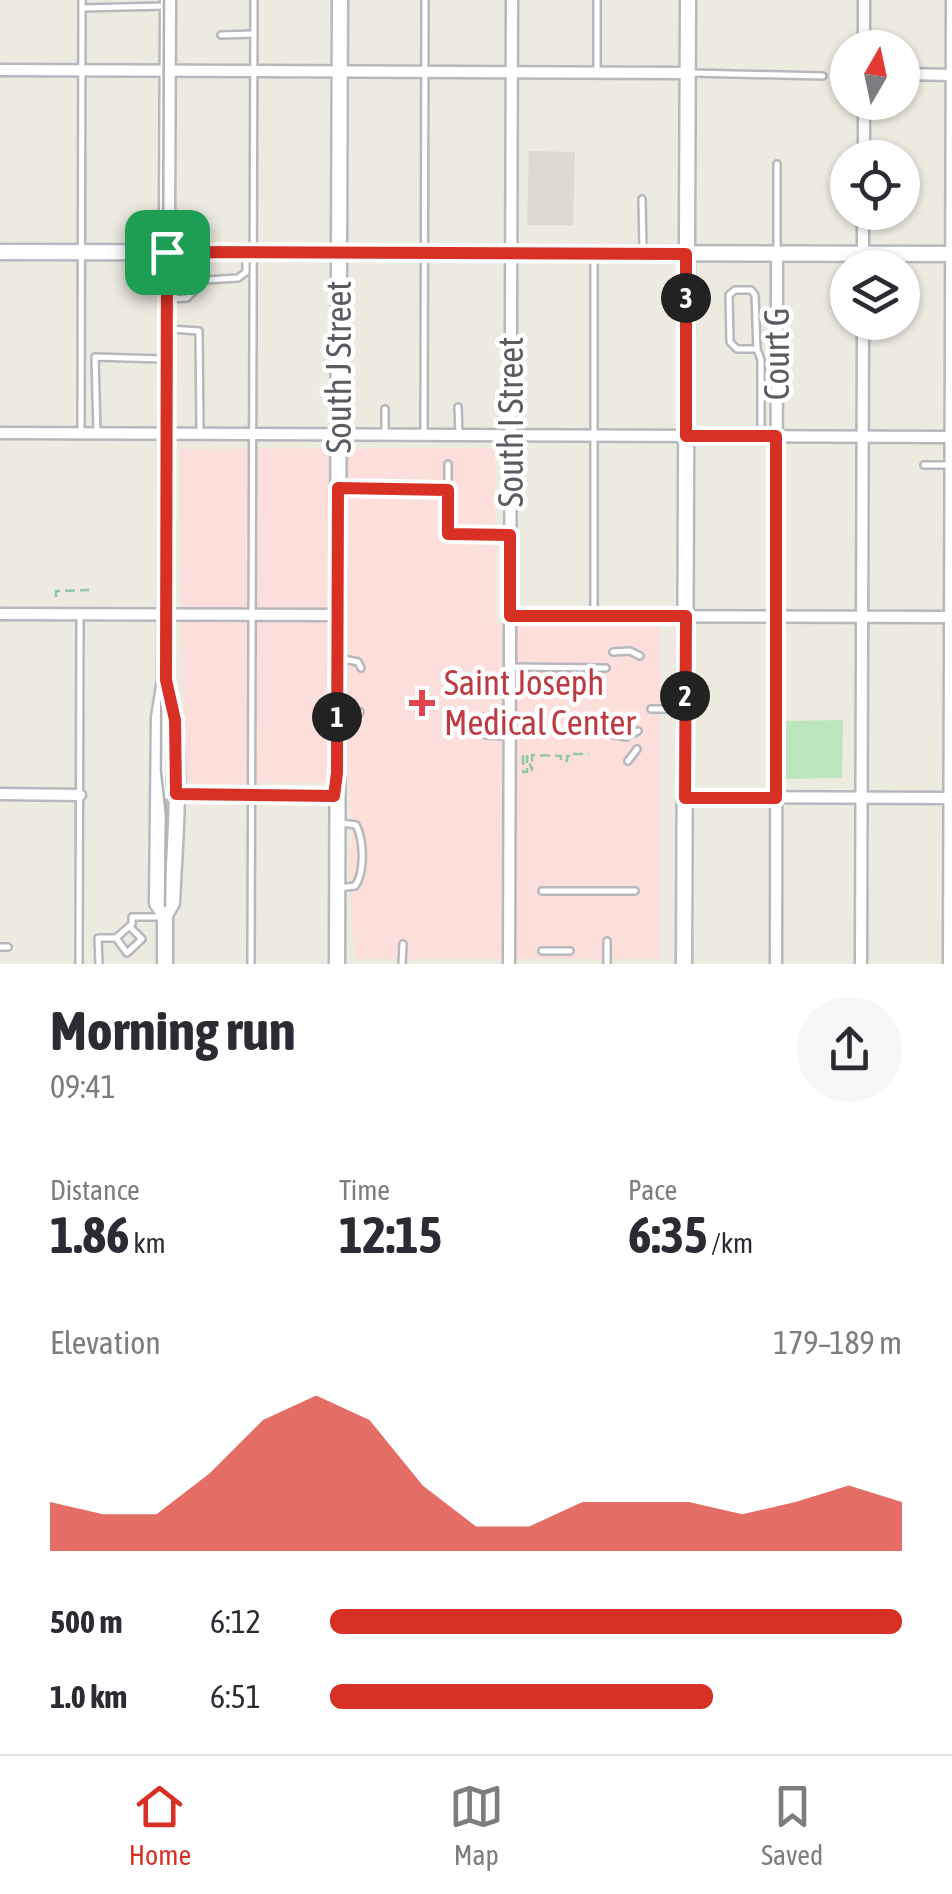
<!DOCTYPE html>
<meta charset="utf-8">
<style>
body{margin:0;font-family:"Asap Condensed",sans-serif;background:#f7f7f7;color:#2b2b33;height:100vh;display:flex;flex-direction:column;font-size:38px;white-space:nowrap}
*{box-sizing:border-box;margin:0}
p{font-size:32px;color:#7c7c81}
.icon{flex:none;width:55px;height:55px;fill:none;stroke:currentColor;stroke-width:2;stroke-linecap:round;stroke-linejoin:round}
.map{position:relative;height:964px;overflow:hidden}
.panel{display:flex;flex-direction:column;background:#fff;flex:1}
.panel>*{flex:none}
.needle{width:65px;rotate:9deg}
.buttons{position:absolute;left:830px;top:30px;display:grid;gap:20px}
.buttons a{display:grid;place-items:center;width:90px;height:90px;border-radius:50%;background:#fff;box-shadow:0 2px 8px #0004;font-size:50px}
.pin{position:absolute;display:grid;place-items:center;width:85px;height:85px;color:#fff;margin:-42px;border-radius:20px;box-shadow:0 5px 15px #0006}
.km{position:absolute;width:50px;height:50px;margin:-25px;border-radius:50%;background:#222;color:#fff;font-size:28px;line-height:50px;text-align:center}
.round{display:grid;place-items:center;flex:none;width:105px;height:105px;border-radius:52px;background:#f7f7f7}
.overview{display:flex;align-items:center;justify-content:space-between;height:170px;padding:0 50px}
h1{font-size:55px;font-weight:700;line-height:75px}
.stats{display:grid;grid-template-columns:repeat(3,1fr);gap:15px;height:170px;padding:10px 50px}
.stats div{display:grid;align-content:center}
.stats b{font-size:50px;font-weight:700}
.stats small{font-size:28px;font-weight:400}
.stats p{font-size:28px}
.chart{height:280px;padding:20px 50px}
.chart p{display:flex;justify-content:space-between}
.chart svg{width:100%;height:180px;margin-top:10px;fill:#d93025;opacity:.7}
ul{padding:0 50px;list-style:none;font-size:32px}
li{display:grid;grid-template-columns:160px 120px 1fr;align-items:center;height:75px}
li i{height:25px;border-radius:12px;background:#d93025}
.tabs{display:flex;justify-content:space-around;align-items:center;height:140px;border-top:2px solid #e1e1e2;background:#fff;font-size:28px;color:#7c7c81}
.tabs a{display:grid;justify-items:center;gap:5px}
.tabs .on{color:#d93025}
.map>svg:first-child{display:block}
.education{fill:#ddd9cf}
.medical{fill:#fcdeda}
.green{fill:#bbe6bd}
.lines{fill:none;stroke-linecap:round;stroke-linejoin:round}
.lane-casing{stroke:#b6b8be;stroke-width:10}
.street-casing{stroke:#b6b8be;stroke-width:15}
.secondary-casing{stroke:#b6bac0;stroke-width:19}
.path{stroke:#94c7a4;stroke-width:2.5;stroke-dasharray:10 5;stroke-linecap:butt}
.lane{stroke:#fff;stroke-width:5}
.street{stroke:#fff;stroke-width:10}
.secondary{stroke:#fff;stroke-width:14}
.tram{stroke:#b2b3b3;stroke-width:2.5}
.route-casing{stroke:#fff;stroke-width:20}
.route{stroke:#d93025;stroke-width:12}
.health-dot{fill:#e0444e;stroke:#fff;stroke-width:4}
.labels{text-anchor:middle;stroke-width:9;stroke-linejoin:round;paint-order:stroke}
.street-label{font-size:35px;fill:#595d62;stroke:#fff}
.health-label{font-size:35px;fill:#be3a42;stroke:#fff;text-anchor:start}
</style>
<div class="map">
<svg width="952" height="964" viewBox="0 0 952 964">
<rect width="100%" height="100%" fill="#edeae0"/>
<polygon class="education" points="529,151 575,152 573,225 527,225"/>
<polygon class="medical" points="495,448 495,624 660,627 660,954 657,959 355,959 349,870 352,830 348,782 199,784 184,778 180,449"/>
<polygon class="green" points="843,720 842,778 779,779 780,721"/>
<g class="lines">
<defs>
<g id="lane">
<polyline points="82,8 165,6"/>
<polyline points="221,35 254,34"/>
<polyline points="597,72 597,0"/>
<polyline points="692,73 823,76"/>
<polyline points="642,199 643,251"/>
<polyline points="777,251 777,164"/>
<polyline points="594,257 594,616"/>
<polyline points="169,299 187,298 205,280 238,278 246,272 246,256"/>
<polyline points="170,329 199,331 200,433"/>
<polyline points="757,349 737,349 730,342 729,295 735,290 751,290 755,295 757,349 761,360 761,435"/>
<polyline points="458,407 459,435"/>
<polyline points="385,409 385,434"/>
<polyline points="81,433 82,0"/>
<polyline points="97,433 95,357 162,359"/>
<polyline points="424,435 425,0"/>
<polyline points="448,464 448,534 508,535"/>
<polyline points="924,465 950,465"/>
<polyline points="341,488 448,489"/>
<polyline points="613,652 630,651 640,656"/>
<polyline points="339,658 358,662 361,668"/>
<polyline points="510,667 606,668"/>
<polyline points="486,681 507,678"/>
<polyline points="651,709 683,709"/>
<polyline points="340,722 356,718 360,712"/>
<polyline points="486,735 508,736"/>
<polyline points="614,735 626,737 638,731"/>
<polyline points="628,761 637,749"/>
<path d="M339 888 355 886C365 872 364 840 356 825L342 823"/>
<polyline points="542,891 635,891"/>
<polyline points="116,938 127,953 142,939 130,927"/>
<polyline points="607,941 607,964"/>
<polyline points="0,947 8,947"/>
<polyline points="542,951 570,951"/>
<polyline points="79,964 80,617"/>
<polyline points="99,964 98,938 116,938 132,924 132,917 163,917"/>
<polyline points="251,964 254,0"/>
<polyline points="402,964 403,944"/>
</g>
<g id="street">
<polyline points="864,48 864,0"/>
<polyline points="0,70 687,73"/>
<polyline points="902,74 952,75"/>
<polyline points="864,158 864,102"/>
<polyline points="863,268 863,212"/>
<polyline points="0,433 952,437"/>
<polyline points="0,614 338,615"/>
<polyline points="510,616 952,617"/>
<polyline points="158,793 334,796"/>
<polyline points="0,794 80,795"/>
<polyline points="685,797 952,798"/>
<polyline points="509,964 512,0"/>
<polyline points="776,964 777,254"/>
<polyline points="861,964 863,322"/>
<polyline points="949,964 952,0"/>
</g>
<g id="secondary">
<polyline points="0,252 952,254"/>
<polyline points="339,253 340,0"/>
<path d="M165 915 172 903C175 832 184 756 167 686"/>
<polyline points="165,964 165,915 157,903 159,717 165,680 168,0"/>
<polyline points="337,964 339,261"/>
<polyline points="684,964 688,0"/>
</g>
</defs>
<use href="#lane" class="lane-casing"/>
<use href="#street" class="street-casing"/>
<use href="#secondary" class="secondary-casing"/>
<g class="path">
<polyline points="56,597 56,591 89,590"/>
<polyline points="523,755 523,772 527,772 527,756 532,770 532,755 561,756 561,761 567,761 567,756 573,756 573,754 589,754"/>
</g>
<use href="#lane" class="lane"/>
<use href="#street" class="street"/>
<use href="#secondary" class="secondary"/>
<polyline class="tram" points="164,0 161,771 166,815 165,906"/>
</g>
<g class="lines">
<defs>
<polygon id="route" points="167,252 686,254 686,436 776,436 776,798 685,798 686,616 510,616 510,535 448,534 448,490 338,488 337,773 334,796 176,794 175,720 166,680"/>
</defs>
<use href="#route" class="route-casing"/>
<use href="#route" class="route"/>
</g>
<path class="health-dot" d="M417 688h10v10h10v10h-10v10h-10v-10h-10v-10h10z"/>
<g class="labels">
<g class="street-label">
<text transform="translate(777 354) rotate(-90)" y="12">Court G</text>
<text transform="translate(339 367) rotate(-90)" y="12">South J Street</text>
<text transform="translate(511 422) rotate(-90)" y="12">South I Street</text>
</g>
<g class="health-label">
<text x="444" y="695">Saint Joseph<tspan x="444" dy="40">Medical Center</tspan></text>
</g>
</g>
</svg>
<div class="buttons">
<a><svg class="needle" viewBox="-14 -14 28 28"><path d="M0-13l5 13h-10z" fill="#e53935"/><path d="M0 13l5-13h-10z" fill="#7c7c81"/></svg></a>
<a><svg class="icon" aria-label="locate" viewBox="0 0 24 24"><circle cx="12" cy="12" r="6"/><path d="M12 2v4M12 18v4M2 12h4M18 12h4"/></svg></a>
<a><svg class="icon" aria-label="layers" viewBox="0 0 24 24"><path d="M12 4l9 5-9 5-9-5zM3 14l9 5 9-5"/></svg></a>
</div>
<div class="pin" style="left:167px;top:252px;background:#1e9e55"><svg class="icon" aria-label="arrive" viewBox="0 0 24 24"><path d="M6 21V4h12l-3 4 3 4H6"/></svg></div>
<b class="km" style="left:337px;top:717px">1</b>
<b class="km" style="left:685px;top:696px">2</b>
<b class="km" style="left:686px;top:298px">3</b>
</div>
<section class="panel">
<div class="overview"><div><h1>Morning run</h1><p>09:41</p></div><a class="round"><svg class="icon" aria-label="share" viewBox="0 0 24 24"><path d="M12 15V3M7 8l5-5 5 5M5 13v7h14v-7"/></svg></a></div>
<div class="stats">
<div><p>Distance</p><b>1.86<small> km</small></b></div>
<div><p>Time</p><b>12:15</b></div>
<div><p>Pace</p><b>6:35<small> /km</small></b></div>
</div>
<div class="chart"><p><span>Elevation</span>179–189 m</p>
<svg viewBox="0 0 160 44" preserveAspectRatio="none"><path d="M0 44V32L10 35L20 35L30 25L40 12L50 6L60 12L70 28L80 38L90 38L100 32L110 32L120 32L130 35L140 32L150 28L160 32V44z"/></svg>
</div>
<ul>
<li><b>500 m</b>6:12<i style="width:100%"></i></li>
<li><b>1.0 km</b>6:51<i style="width:67%"></i></li>
</ul>
</section>
<nav class="tabs">
<a class="on"><svg class="icon" aria-label="home" viewBox="0 0 24 24"><path d="M3 11l9-7 9 7M6 9v11h12V9"/></svg>Home</a>
<a><svg class="icon" aria-label="map" viewBox="0 0 24 24"><path d="M3 6l6-2 6 2 6-2v14l-6 2-6-2-6 2zM9 4v14M15 6v14"/></svg>Map</a>
<a><svg class="icon" aria-label="saved" viewBox="0 0 24 24"><path d="M7 4h10v16l-5-4-5 4z"/></svg>Saved</a>
</nav>
